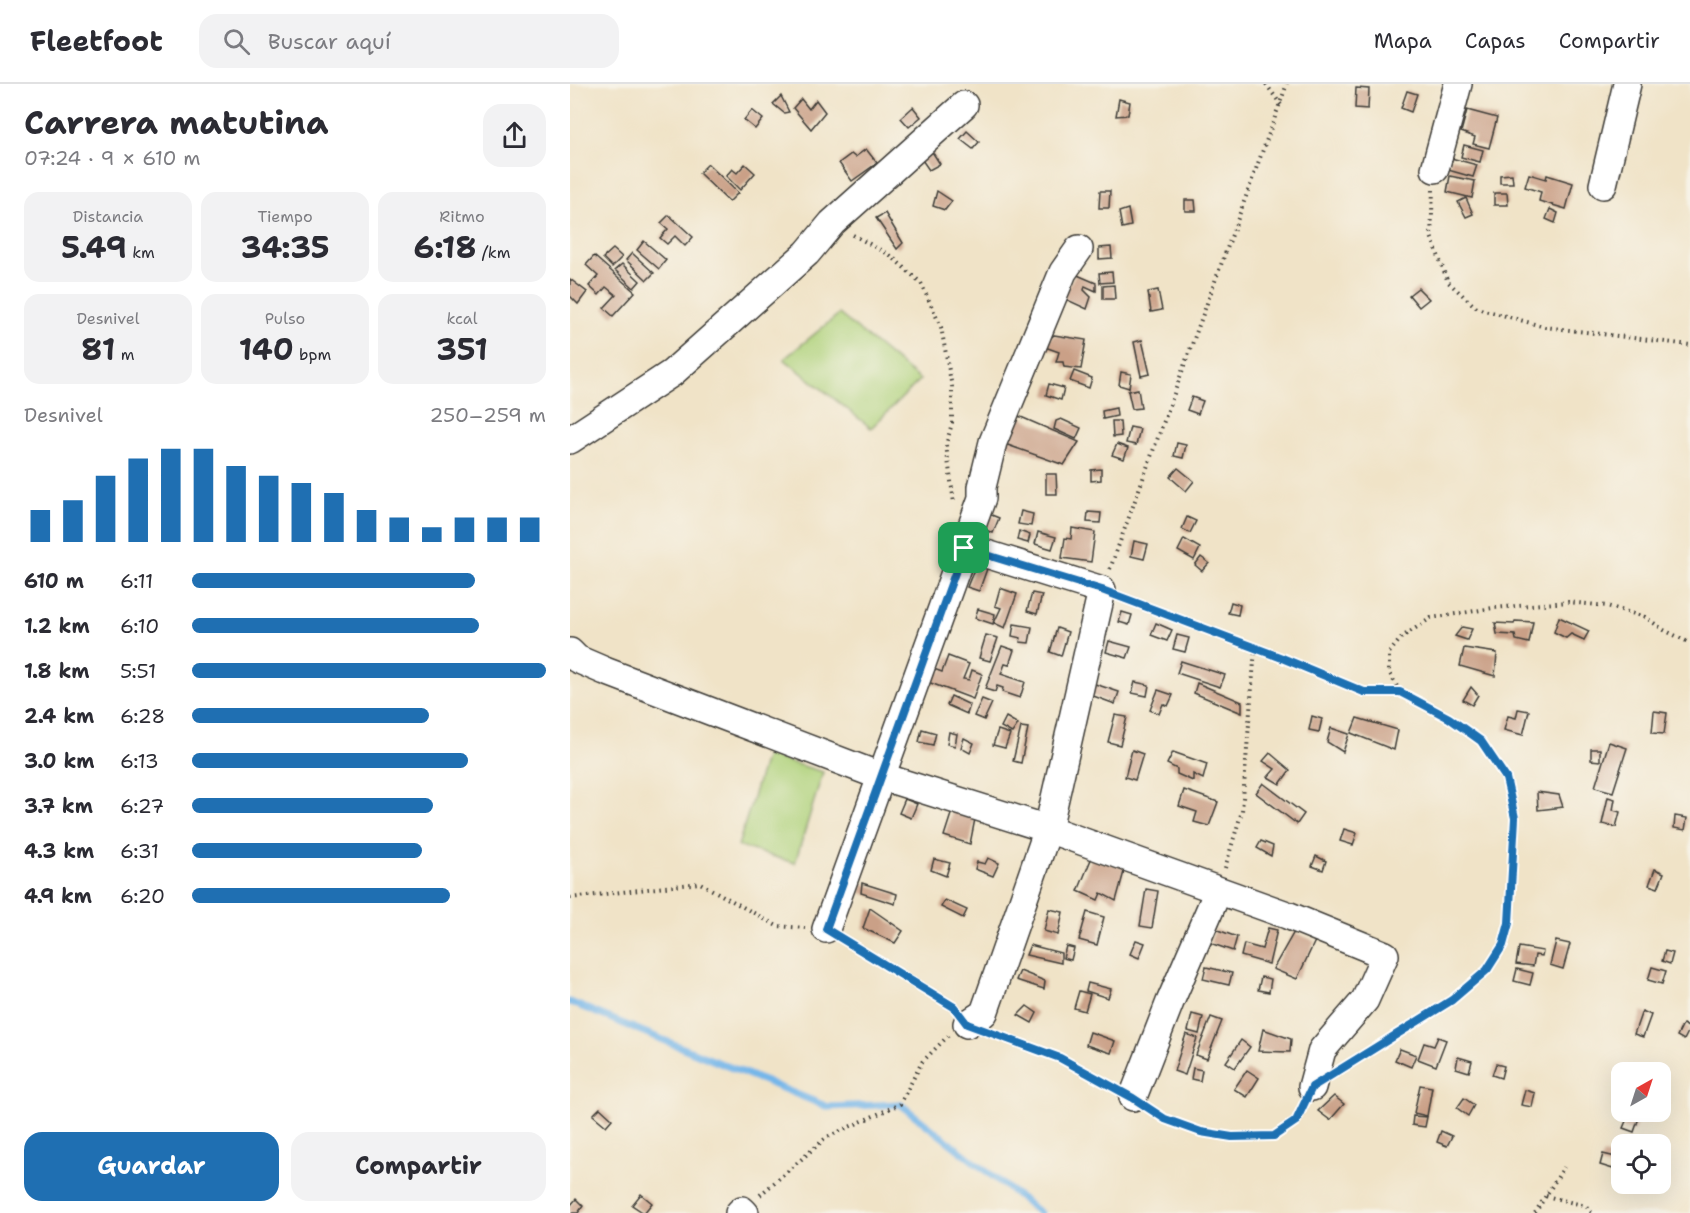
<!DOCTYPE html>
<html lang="es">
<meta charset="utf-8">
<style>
body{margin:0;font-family:"Shantell Sans",sans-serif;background:#f2f2f3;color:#2b2b33;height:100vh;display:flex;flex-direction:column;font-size:22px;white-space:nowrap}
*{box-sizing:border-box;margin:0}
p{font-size:20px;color:#7c7c81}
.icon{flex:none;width:33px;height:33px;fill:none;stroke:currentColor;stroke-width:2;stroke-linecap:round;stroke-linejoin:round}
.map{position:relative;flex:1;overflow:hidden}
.details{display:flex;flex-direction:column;background:#fff;width:570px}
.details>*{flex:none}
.needle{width:39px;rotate:39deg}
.controls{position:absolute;left:1041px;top:978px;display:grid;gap:12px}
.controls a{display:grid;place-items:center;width:60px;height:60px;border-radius:12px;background:#fff;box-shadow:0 6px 24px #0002;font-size:30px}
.pin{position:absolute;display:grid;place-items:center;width:51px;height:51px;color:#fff;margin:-26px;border-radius:12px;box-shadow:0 3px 9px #0006}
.round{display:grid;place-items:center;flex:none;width:63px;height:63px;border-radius:18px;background:#f2f2f3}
.headline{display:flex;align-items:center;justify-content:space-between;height:102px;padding:0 24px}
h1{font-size:33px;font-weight:700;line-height:45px}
.stats{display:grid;grid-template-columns:repeat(3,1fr);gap:9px;height:102px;padding:6px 24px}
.stats div{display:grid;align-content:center;border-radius:15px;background:#f2f2f3;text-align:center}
.stats b{font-size:30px;font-weight:700}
.stats small{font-size:16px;font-weight:400}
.stats p{font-size:16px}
.chart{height:168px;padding:12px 24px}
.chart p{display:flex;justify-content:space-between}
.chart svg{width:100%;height:108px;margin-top:6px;stroke:#1f6fb2;stroke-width:6}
.action{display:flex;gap:12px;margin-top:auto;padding:12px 24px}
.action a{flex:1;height:69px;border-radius:18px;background:#1f6fb2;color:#fff;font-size:24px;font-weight:700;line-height:69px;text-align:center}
.action a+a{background:#f2f2f3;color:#2b2b33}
ul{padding:0 24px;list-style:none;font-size:20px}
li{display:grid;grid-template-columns:96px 72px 1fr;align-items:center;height:45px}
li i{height:15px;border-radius:8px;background:#1f6fb2}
header{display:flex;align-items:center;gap:36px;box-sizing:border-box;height:84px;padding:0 30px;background:#fff;border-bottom:2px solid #e1e1e2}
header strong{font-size:28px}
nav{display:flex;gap:33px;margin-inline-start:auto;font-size:21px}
.search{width:420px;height:54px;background:#f2f2f3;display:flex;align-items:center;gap:15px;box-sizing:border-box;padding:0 21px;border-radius:18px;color:#7c7c81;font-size:22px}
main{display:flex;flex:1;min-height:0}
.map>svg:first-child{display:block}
.green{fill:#afd27a;stroke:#66774b;stroke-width:1.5}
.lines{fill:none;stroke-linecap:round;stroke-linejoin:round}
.stream{stroke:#75b6e9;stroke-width:7}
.building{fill:#caa087}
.minor-casing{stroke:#3c3a36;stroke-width:30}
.path{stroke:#3c3a36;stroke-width:4;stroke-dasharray:1.5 4.5;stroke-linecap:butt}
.minor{stroke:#fff;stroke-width:27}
.route-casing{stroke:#fff;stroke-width:12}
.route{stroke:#1f6fb2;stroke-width:8}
</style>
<header>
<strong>Fleetfoot</strong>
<div class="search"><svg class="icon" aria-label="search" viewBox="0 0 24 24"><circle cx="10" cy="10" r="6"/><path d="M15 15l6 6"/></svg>Buscar aquí</div>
<nav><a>Mapa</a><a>Capas</a><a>Compartir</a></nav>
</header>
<main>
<section class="details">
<div class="headline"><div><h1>Carrera matutina</h1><p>07:24 · 9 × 610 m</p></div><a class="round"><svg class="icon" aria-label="share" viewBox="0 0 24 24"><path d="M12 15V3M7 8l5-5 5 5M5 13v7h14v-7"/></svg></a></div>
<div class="stats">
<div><p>Distancia</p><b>5.49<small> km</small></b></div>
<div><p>Tiempo</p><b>34:35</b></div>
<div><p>Ritmo</p><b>6:18<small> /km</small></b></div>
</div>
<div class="stats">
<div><p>Desnivel</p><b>81<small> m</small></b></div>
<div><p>Pulso</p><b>140<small> bpm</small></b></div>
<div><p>kcal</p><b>351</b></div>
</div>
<div class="chart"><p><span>Desnivel</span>250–259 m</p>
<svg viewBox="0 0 160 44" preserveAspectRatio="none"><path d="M5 44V31M15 44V27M25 44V17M35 44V10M45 44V6M55 44V6M65 44V13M75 44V17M85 44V20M95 44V24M105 44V31M115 44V34M125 44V38M135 44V34M145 44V34M155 44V34"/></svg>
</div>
<ul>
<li><b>610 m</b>6:11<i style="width:80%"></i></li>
<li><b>1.2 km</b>6:10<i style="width:81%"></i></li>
<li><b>1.8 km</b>5:51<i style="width:100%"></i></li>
<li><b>2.4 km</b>6:28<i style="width:67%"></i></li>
<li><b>3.0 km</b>6:13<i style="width:78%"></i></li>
<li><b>3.7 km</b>6:27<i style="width:68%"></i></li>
<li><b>4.3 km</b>6:31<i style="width:65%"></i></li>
<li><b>4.9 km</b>6:20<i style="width:73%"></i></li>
</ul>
<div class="action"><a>Guardar</a><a>Compartir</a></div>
</section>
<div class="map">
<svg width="1120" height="1129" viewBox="0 0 1120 1129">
<rect width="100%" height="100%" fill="#f7f3e8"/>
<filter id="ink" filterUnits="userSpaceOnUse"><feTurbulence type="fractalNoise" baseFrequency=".0167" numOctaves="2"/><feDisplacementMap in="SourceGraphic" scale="12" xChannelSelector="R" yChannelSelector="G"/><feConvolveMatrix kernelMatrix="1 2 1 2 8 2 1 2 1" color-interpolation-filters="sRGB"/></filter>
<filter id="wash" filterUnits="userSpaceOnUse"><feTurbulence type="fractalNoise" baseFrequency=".008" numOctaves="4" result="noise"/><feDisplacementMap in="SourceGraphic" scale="24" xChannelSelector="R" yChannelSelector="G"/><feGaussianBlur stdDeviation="1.35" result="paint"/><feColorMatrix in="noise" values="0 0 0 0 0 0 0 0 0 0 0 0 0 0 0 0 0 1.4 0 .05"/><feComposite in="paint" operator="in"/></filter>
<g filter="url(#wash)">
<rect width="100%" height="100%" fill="#f0e3c7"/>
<g class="green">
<polygon points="269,230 350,296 301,344 214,275"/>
<polygon points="196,671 253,688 225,779 168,762"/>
</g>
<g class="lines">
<polyline class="stream" points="0,918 258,1023 330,1020 470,1129"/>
</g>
<g id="blocks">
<g class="building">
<polygon points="786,4 799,5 798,25 785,24"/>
<polygon points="837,7 847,10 841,28 831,24"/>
<polygon points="211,12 219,28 214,29 203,20"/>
<polygon points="231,15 239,25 246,16 255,28 241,45 223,24"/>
<polygon points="549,15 560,18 558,31 546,32"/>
<polygon points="343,23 351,33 339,43 331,34"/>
<polygon points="182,26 193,35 185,45 174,36"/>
<polygon points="897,26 927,34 919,64 903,60 905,53 891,48"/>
<polygon points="397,47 409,58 403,65 390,55"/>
<polygon points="894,61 913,66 910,78 891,73"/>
<polygon points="296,65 307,79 282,97 269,79 281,70 285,73"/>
<polygon points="361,66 370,80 359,86 350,73"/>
<polygon points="881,74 907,81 903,93 878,86"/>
<polygon points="138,80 168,109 159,118 129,89"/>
<polygon points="175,80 185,89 170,106 156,92 162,85 167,89"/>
<polygon points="942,90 943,99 930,99 930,91"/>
<polygon points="959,90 976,95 977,91 1003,99 996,125 969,117 971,108 955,103"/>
<polygon points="880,92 905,97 902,114 877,108"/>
<polygon points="367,107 382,117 375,126 363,122"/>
<polygon points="530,107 540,107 539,124 529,124"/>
<polygon points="924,109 937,109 938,121 924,121"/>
<polygon points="896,114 903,130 896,133 888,118"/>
<polygon points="615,116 625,116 626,127 615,127"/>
<polygon points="558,125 561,142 552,144 549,128"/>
<polygon points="980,125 988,129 985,139 976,135"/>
<polygon points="315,129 333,159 327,165 306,134"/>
<polygon points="99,131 123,153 115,162 105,152 97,160 90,154 98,145 91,139"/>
<polygon points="74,157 96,176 89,185 67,166"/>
<polygon points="541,163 542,174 529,175 529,164"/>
<polygon points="43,165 52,173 42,183 33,174"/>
<polygon points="62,169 84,189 77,196 56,176"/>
<polygon points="24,172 65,208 43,232 34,224 46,211 36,203 29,211 19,202 28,192 16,181"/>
<polygon points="52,180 70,197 64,204 45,186"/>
<polygon points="542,188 543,198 530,199 529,189"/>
<polygon points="505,190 526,199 526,207 515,202 514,206 521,213 517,225 493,214"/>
<polygon points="0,195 17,208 8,220 0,212"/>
<polygon points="544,201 545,215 533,215 533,202"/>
<polygon points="848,204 859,215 849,223 839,211"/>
<polygon points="588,206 592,226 581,228 578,208"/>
<polygon points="484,251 516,256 511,285 494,283 493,278 486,278 489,268 472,262"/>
<polygon points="572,256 580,290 571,292 564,258"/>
<polygon points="504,287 522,294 519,304 500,297"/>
<polygon points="551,288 561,290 559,304 549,301"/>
<polygon points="479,300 494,304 491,316 476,311"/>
<polygon points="568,305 571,324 562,325 558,307"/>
<polygon points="622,313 633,317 628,330 617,326"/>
<polygon points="546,324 547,332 533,335 532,327"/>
<polygon points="444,330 509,358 494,381 432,359"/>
<polygon points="491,335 511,344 506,355 484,345 486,337"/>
<polygon points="542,337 550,337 551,352 543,353"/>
<polygon points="560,343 570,345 566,361 556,359"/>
<polygon points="607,359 616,361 613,374 604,372"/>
<polygon points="547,360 558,364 554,375 542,371"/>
<polygon points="608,384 624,397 616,407 600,393"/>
<polygon points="531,385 531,396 521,397 521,386"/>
<polygon points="476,390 486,390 487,410 476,410"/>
<polygon points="451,427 463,430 461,442 448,440"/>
<polygon points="518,428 531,429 530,439 517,438"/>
<polygon points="419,430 429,434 423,449 413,445"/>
<polygon points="617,433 626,437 620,449 612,445"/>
<polygon points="502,444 525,448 521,478 492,474 495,454 501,455"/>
<polygon points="449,447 460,451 458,459 447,456"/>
<polygon points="468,448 486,453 482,465 465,460"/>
<polygon points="614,455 630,464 624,476 608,467"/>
<polygon points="564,457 578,460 574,475 561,472"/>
<polygon points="631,473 639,479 632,487 625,481"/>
<polygon points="407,478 418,482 409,507 397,503"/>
<polygon points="430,504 447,510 435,544 424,539 431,524 425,522"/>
<polygon points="462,509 472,511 467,530 457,527"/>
<polygon points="661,518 670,521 668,531 658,529"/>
<polygon points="408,525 425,530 423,540 405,534"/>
<polygon points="552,528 562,531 559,541 549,538"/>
<polygon points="989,533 1019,547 1014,556 1001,550 996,554 984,548"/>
<polygon points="945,537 963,538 959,559 946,556 945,551 927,550 925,539 944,540"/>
<polygon points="586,539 602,546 597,557 581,551"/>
<polygon points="444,540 462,543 459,559 450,558 451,554 442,552"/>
<polygon points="892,543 902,545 897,556 885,552"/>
<polygon points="487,544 498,548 491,572 480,568"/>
<polygon points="416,551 428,554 420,577 409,574"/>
<polygon points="607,551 619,554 615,568 603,565"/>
<polygon points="539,557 561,563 557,574 536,568"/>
<polygon points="432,562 444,566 439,581 435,580 431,590 455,598 450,614 432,608 433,604 427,602 425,608 415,605"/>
<polygon points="894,564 927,569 925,592 890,582"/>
<polygon points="378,572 399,580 393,595 399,596 402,586 412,590 403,615 350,595 364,585 372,588"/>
<polygon points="611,577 655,591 650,603 607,589"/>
<polygon points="565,598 579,601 577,612 562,609"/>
<polygon points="522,599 549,608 545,620 518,610"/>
<polygon points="627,599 672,618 672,629 624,609"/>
<polygon points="901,603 908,611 902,621 893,616"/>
<polygon points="588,606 603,611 598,622 593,620 589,630 580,626"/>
<polygon points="381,612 400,621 397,630 377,621"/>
<polygon points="412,615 422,619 414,636 404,632"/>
<polygon points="948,625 959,627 953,651 934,646 938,632 946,634"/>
<polygon points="1084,627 1097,629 1094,650 1082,649"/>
<polygon points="545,631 557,633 550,661 538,658"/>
<polygon points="742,632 752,635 749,648 739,646"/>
<polygon points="436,633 448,640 442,649 431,643"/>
<polygon points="787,634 828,646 824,666 781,649"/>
<polygon points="451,643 458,644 451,679 443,677"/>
<polygon points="761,644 779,650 773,668 757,658"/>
<polygon points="352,645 366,649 363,661 349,658"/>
<polygon points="428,646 440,650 435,664 423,661"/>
<polygon points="379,648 387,650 385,662 377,660"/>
<polygon points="394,654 404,659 400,669 391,664"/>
<polygon points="1039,658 1057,664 1043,708 1025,703"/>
<polygon points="1021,665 1030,665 1030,677 1021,676"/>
<polygon points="562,666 573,670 565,696 555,693"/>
<polygon points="603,668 637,680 633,695 623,690 623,697 607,690 607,685 597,680"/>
<polygon points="700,669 720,686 710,700 698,693 705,685 693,677"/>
<polygon points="693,699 734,730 727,740 686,709"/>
<polygon points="614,706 648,718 639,742 624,738 627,728 609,722"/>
<polygon points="967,708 989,711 993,723 968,726"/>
<polygon points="1038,713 1045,715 1043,726 1050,728 1046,743 1032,740"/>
<polygon points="335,715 347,720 341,734 329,729"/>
<polygon points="383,724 405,735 400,760 374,752"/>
<polygon points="1105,732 1117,734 1115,746 1104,744"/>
<polygon points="774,745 787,749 783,761 770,757"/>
<polygon points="691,757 703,762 701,772 687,764"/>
<polygon points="746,772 756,777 753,786 742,782"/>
<polygon points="522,773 555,784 546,817 531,809 528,816 508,807"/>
<polygon points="418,774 429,779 423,792 405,785 407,778 415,780"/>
<polygon points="364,775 380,779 376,792 361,786"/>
<polygon points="1085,785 1094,789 1088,804 1079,801"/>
<polygon points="292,799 327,810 325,820 291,809"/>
<polygon points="576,805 588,807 582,844 570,842"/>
<polygon points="375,816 397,826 393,834 371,823"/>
<polygon points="300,824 333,847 325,859 293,844"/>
<polygon points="479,825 493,828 488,851 474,847"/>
<polygon points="517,828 534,833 527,861 509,856"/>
<polygon points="698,844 707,846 699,880 671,872 674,860 692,865"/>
<polygon points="645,845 667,853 663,867 640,859"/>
<polygon points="724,848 745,857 727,895 703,885"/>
<polygon points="566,856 575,859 569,874 560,870"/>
<polygon points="986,857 1000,860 993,885 980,881"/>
<polygon points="460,861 491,869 491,879 456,871"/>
<polygon points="496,862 504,864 501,876 493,874"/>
<polygon points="949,863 973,867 972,872 965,871 963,882 946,880"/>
<polygon points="1095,867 1103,869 1100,880 1092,877"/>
<polygon points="636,883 662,889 659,901 633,895"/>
<polygon points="1082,883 1096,887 1092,900 1078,896"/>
<polygon points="947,885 963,889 960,901 944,897"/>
<polygon points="450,887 475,897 474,905 446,896"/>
<polygon points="691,893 701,895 699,908 688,906"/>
<polygon points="518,899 541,905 538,914 516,907"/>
<polygon points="509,907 520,910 515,927 504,924"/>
<polygon points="457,922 467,929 462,939 448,931"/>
<polygon points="1072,927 1081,931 1073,953 1064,950"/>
<polygon points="622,930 633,933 629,950 618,947"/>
<polygon points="641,933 652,937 637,975 626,971"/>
<polygon points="1113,940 1120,944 1114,956 1107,952"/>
<polygon points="693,945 721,955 720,968 688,967"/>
<polygon points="520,948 545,957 541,969 516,961"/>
<polygon points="616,950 627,954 615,991 604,987"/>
<polygon points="868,953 876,956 866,982 848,975 854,959 864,962"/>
<polygon points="671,956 680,963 665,984 656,978"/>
<polygon points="830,965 846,971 841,983 825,976"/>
<polygon points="888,973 902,977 899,988 886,984"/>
<polygon points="926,980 934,982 931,994 922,991"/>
<polygon points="623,984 632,986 630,997 621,995"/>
<polygon points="677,986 689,994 677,1013 664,1005"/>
<polygon points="850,1001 862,1003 857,1032 844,1029"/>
<polygon points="955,1006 965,1009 962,1023 951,1021"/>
<polygon points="764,1012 774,1020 760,1036 748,1027"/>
<polygon points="894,1014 904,1021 898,1032 887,1024"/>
<polygon points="30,1024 42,1035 36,1042 23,1031"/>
<polygon points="1060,1028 1070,1031 1064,1048 1053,1044"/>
<polygon points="843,1032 857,1033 855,1043 842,1041"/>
<polygon points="871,1047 882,1052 877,1062 867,1058"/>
<polygon points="1033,1070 1046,1073 1043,1085 1030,1081"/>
<polygon points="71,1110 82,1119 74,1129 62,1121"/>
<polygon points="6,1115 13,1122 8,1129 0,1129 0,1122"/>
</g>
</g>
</g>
<g filter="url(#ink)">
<use href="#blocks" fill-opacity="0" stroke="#3c3a36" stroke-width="1.5"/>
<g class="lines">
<defs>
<g id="minor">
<polyline points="865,85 888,0"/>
<polyline points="1033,101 1057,0"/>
<polyline points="0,356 102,289 237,169 262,139 394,21"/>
<polyline points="394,463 532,506 478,745 414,929 397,940"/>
<polyline points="0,568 7,575 35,587 310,692 478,745 717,831 815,871 795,916 752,966 742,1003"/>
<polyline points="256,845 412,414 412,403 423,358 493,188 509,165"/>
<polyline points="563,1013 600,918 648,807"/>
<polyline points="169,1129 172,1126 175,1129"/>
</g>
</defs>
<use href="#minor" class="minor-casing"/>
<g class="path">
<polyline points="696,0 711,21"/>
<polyline points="863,106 861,152 878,198 907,224 975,243 1120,261"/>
<polyline points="283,151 320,171 351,199 371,243 382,303 382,339 376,361 384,419"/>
<polyline points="540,485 717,0"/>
<polyline points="554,514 712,574 794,608 829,608"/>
<polyline points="655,784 672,727 685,565"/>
<polyline points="0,814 130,799 207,842 235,844"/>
<polyline points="275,857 384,923"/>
<polyline points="423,950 490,974 542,1002"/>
<polyline points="771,986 882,916 917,886 933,861 939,839 945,734 936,694 911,657 879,634 830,608 819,588 819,569 832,553 861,534 923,524 998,518 1037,522 1075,533 1094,546 1120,559"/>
<path d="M582 1026C613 1047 649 1054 685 1053 690 1053 699 1054 704 1052 717 1048 727 1035 733 1023"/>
<polyline points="190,1111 257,1053 330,1020 352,978 378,952"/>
<polyline points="976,1112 1016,1122 1022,1129"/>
<polyline points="965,1129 994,1083"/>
</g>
<use href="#minor" class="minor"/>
</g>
</g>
<g class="lines" filter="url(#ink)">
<defs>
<polygon id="route" points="394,464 532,506 712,574 794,608 830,608 849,618 879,634 911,657 936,694 945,734 939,839 933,861 917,886 882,916 742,1003 726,1037 704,1052 662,1053 631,1048 595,1035 563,1014 490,974 397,940 384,923 256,845"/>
</defs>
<use href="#route" class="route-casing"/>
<use href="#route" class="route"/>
</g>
</svg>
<div class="controls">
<a><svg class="needle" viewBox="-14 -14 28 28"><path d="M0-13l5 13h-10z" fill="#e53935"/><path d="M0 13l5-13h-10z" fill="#7c7c81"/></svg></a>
<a><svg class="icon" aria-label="locate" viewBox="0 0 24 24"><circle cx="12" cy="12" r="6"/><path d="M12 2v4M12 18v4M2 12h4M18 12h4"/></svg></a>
</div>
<div class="pin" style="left:394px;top:464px;background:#1e9e55"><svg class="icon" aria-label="arrive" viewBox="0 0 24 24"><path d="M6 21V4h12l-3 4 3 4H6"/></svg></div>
</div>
</main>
